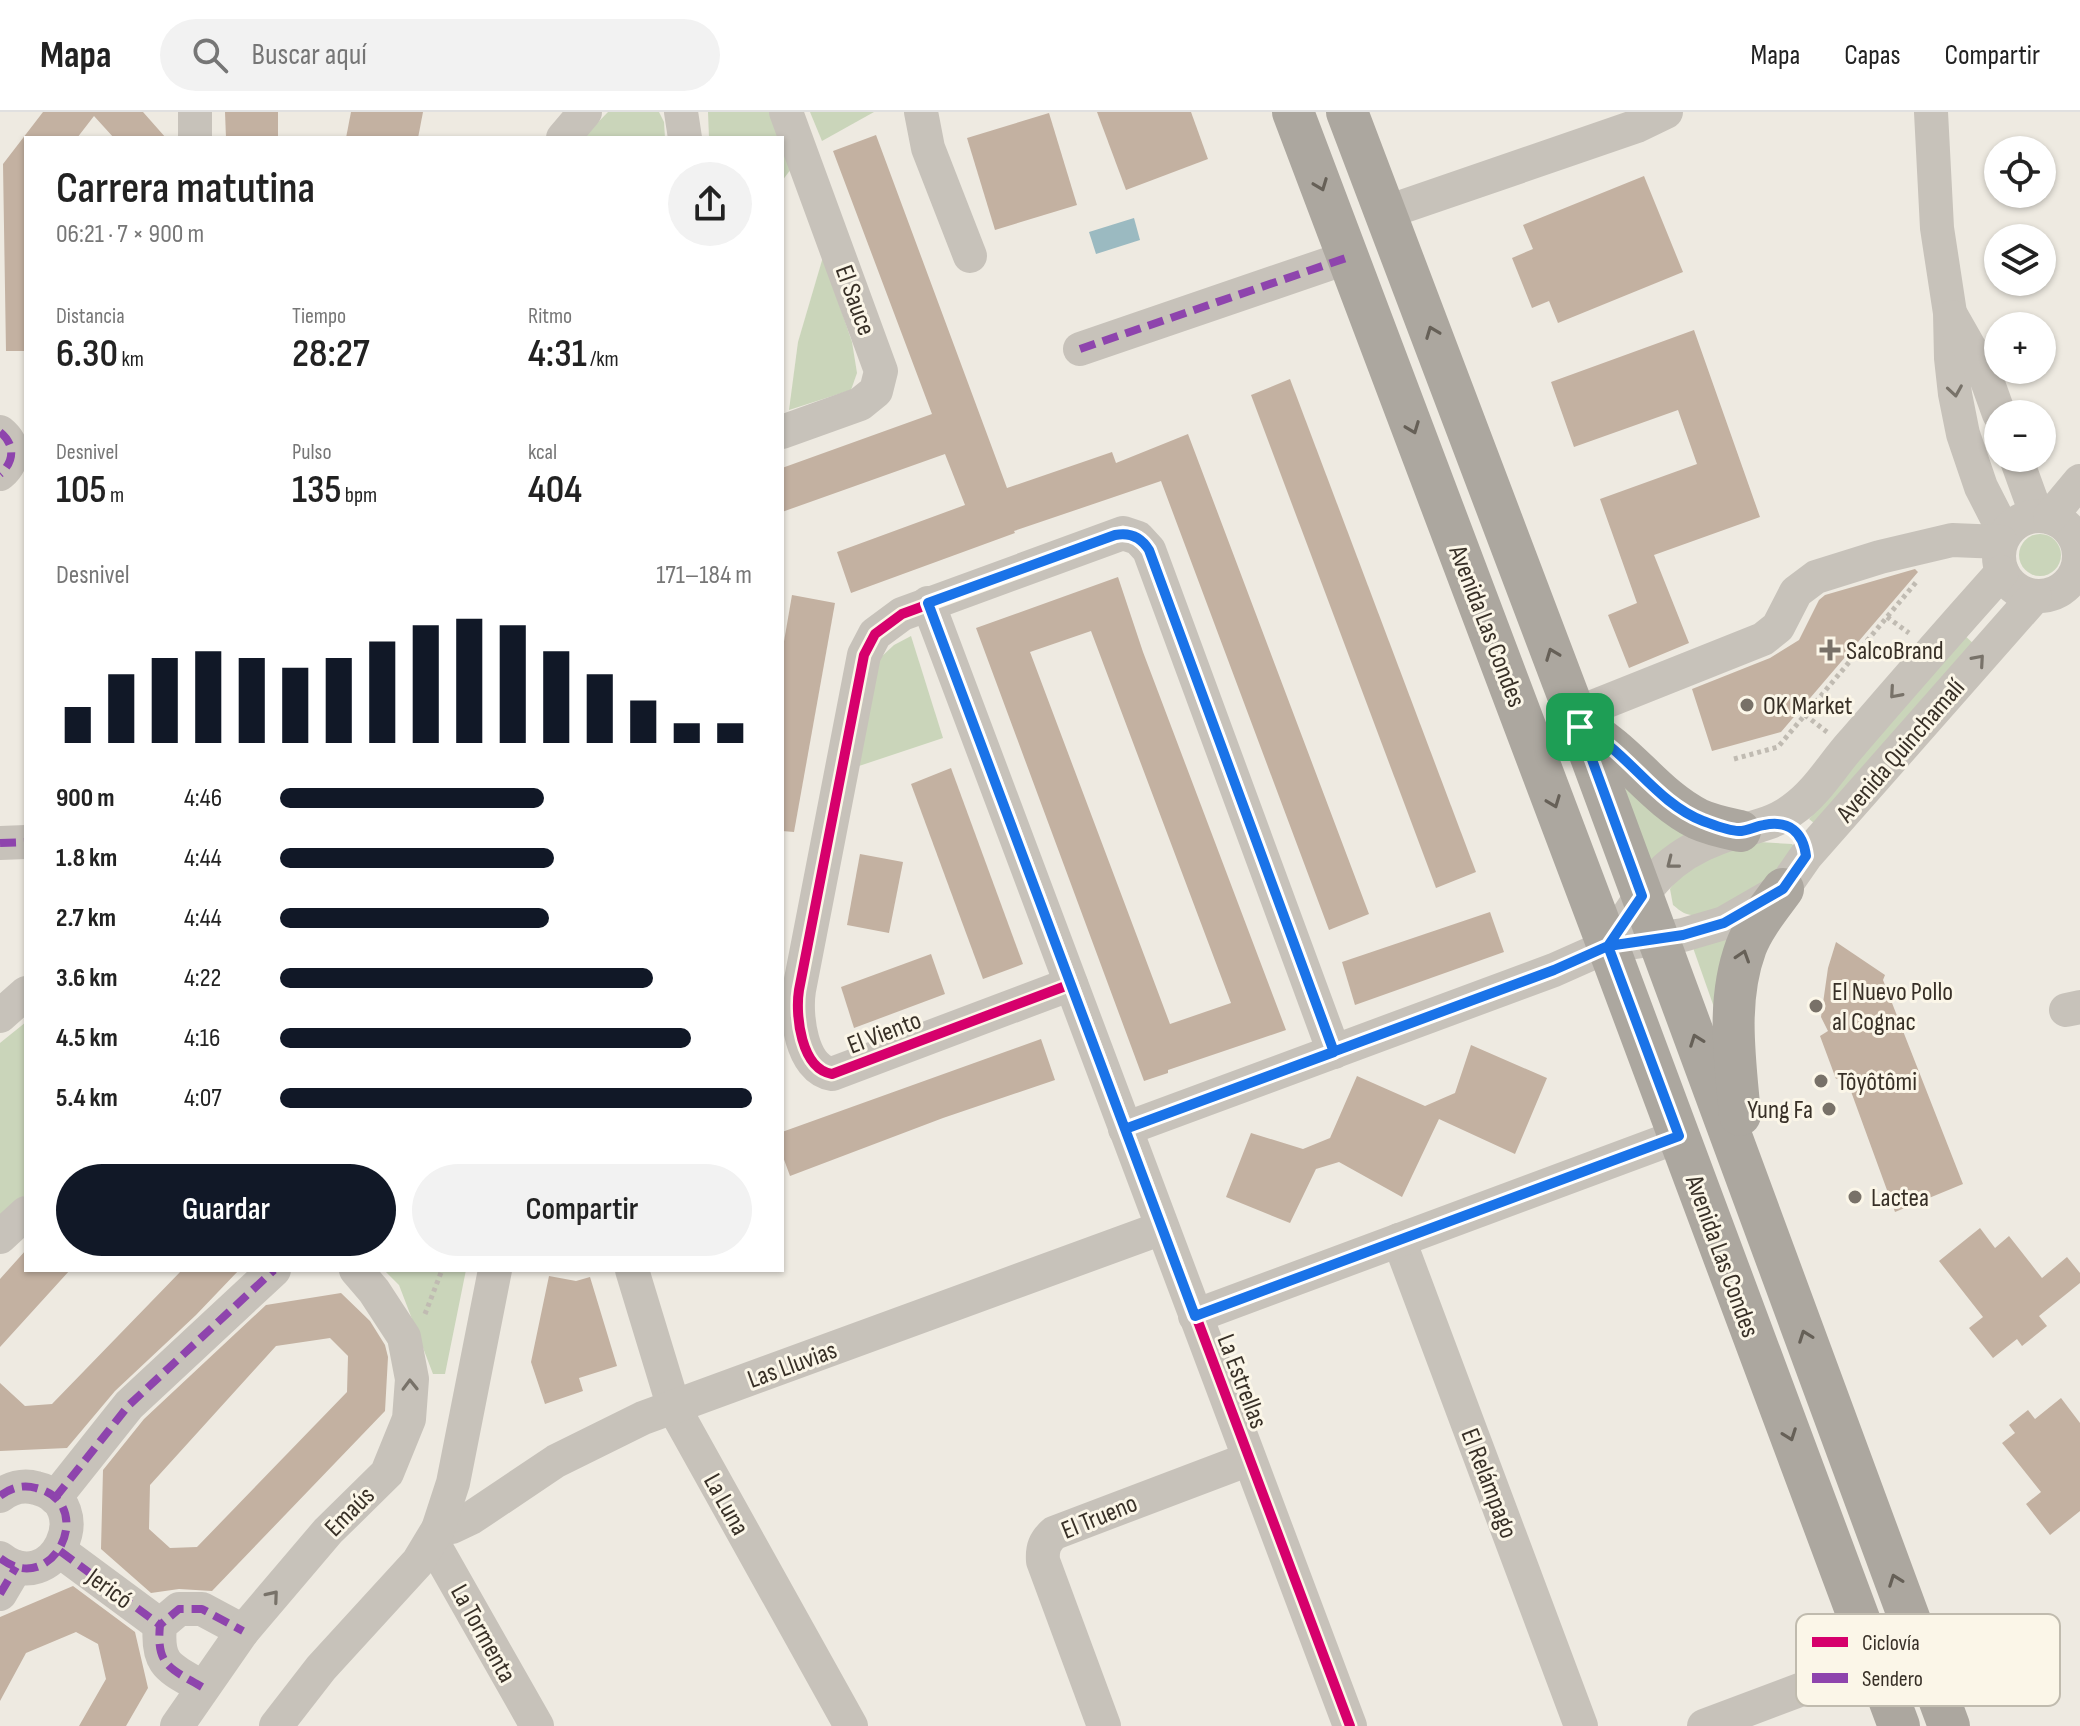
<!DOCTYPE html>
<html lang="es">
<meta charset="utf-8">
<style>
body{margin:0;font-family:"Sofia Sans Condensed",sans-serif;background:#f2f2f2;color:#222;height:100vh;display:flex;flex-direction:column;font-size:30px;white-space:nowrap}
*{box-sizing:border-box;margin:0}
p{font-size:26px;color:#767676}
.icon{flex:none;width:44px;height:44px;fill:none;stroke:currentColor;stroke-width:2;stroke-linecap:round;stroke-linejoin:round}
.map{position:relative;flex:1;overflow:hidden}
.side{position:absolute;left:24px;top:24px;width:760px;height:1136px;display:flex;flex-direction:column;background:#fff;border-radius:0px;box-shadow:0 2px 6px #0004}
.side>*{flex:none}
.tools{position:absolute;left:1984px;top:24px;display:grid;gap:16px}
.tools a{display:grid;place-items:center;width:72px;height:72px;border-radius:50%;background:#fff;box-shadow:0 2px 6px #0004;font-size:40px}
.pin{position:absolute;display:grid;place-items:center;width:68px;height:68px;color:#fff;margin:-34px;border-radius:16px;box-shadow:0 4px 12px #0006}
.round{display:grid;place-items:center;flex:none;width:84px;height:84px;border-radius:42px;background:#f2f2f2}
.summary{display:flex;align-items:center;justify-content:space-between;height:136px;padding:0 32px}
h1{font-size:44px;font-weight:600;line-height:60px}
.metrics{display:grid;grid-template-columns:repeat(3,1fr);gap:12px;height:136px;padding:8px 32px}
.metrics div{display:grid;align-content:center}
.metrics b{font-size:40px;font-weight:600}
.metrics small{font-size:22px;font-weight:400}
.metrics p{font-size:22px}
.chart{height:224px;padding:16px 32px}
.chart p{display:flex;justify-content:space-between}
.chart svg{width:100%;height:144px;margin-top:8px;stroke:#111827;stroke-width:6}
.primary-button{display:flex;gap:16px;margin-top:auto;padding:16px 32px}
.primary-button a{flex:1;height:92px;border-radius:48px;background:#111827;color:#fff;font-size:32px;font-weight:600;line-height:92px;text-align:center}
.primary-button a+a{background:#f2f2f2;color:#222}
ul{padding:0 32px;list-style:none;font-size:26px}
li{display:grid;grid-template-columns:128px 96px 1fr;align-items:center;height:60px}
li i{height:20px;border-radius:10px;background:#111827}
header{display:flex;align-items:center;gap:48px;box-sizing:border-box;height:112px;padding:0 40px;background:#fff;border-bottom:2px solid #e0e0e0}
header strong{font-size:38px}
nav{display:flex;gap:44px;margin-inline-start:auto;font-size:28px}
.search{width:560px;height:72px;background:#f2f2f2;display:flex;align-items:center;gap:20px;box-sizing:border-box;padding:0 28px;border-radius:44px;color:#767676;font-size:30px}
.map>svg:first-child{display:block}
.green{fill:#cad5ba}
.water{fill:#9bbac1}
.building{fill:#c3b1a1;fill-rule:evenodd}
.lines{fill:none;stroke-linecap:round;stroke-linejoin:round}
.path{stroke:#c0bbb2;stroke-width:5;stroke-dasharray:4 4;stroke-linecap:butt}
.minor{stroke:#c7c2ba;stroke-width:34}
.major{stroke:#aca79f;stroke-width:42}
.quiet{stroke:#8e44ad;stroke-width:8;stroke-dasharray:16 8;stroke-linecap:butt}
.cycleway-casing{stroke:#fbf6e8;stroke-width:15}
.cycleway{stroke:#d6006c;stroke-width:10}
.oneway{stroke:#666057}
.oneway2{stroke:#787269}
.route-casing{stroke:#fff;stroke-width:16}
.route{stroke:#1a73e8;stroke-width:10}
.poi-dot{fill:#787168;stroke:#fbf6e8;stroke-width:3}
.labels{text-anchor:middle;stroke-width:6;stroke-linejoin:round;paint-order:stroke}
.street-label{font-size:26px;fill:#383027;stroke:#fbf6e8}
.poi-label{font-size:26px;fill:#383027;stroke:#fbf6e8;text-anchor:start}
.key{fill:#fbf6e8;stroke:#c0bbae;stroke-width:2}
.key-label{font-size:22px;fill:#383027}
</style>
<header>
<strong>Mapa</strong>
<div class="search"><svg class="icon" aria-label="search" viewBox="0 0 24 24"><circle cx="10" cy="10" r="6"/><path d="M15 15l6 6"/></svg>Buscar aquí</div>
<nav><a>Mapa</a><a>Capas</a><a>Compartir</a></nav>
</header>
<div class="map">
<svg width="2080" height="1614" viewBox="0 0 2080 1614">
<rect width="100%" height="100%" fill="#eeeae1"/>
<g class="green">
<polygon points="608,0 659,0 664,10 665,26 583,26"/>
<polygon points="708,0 771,0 794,53 782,69 782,26 709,26"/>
<polygon points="810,0 874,0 822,29"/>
<polygon points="823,145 852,230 857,261 851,278 789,298 798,230"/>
<circle cx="2040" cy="443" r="21"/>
<polygon points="1963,522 1975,533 1820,716 1809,707"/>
<polygon points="911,524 943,626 859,654 879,547 894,533"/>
<polygon points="1617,653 1700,718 1650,752"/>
<path d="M1759 730 1792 732 1797 737C1779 761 1716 815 1684 801 1680 799 1677 796 1673 793L1670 777C1690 746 1726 740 1759 730Z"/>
<polygon points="1742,821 1721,915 1691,830"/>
<polygon points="26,910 26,1082 0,1108 0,931"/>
<polygon points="384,1158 466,1158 445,1262 433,1262 399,1173"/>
</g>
<polygon class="water" points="1134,106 1140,128 1096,142 1089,120"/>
<g class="building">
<polygon points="43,0 143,0 166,26 114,26 94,4 77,26 26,26 26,239 6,239 3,52"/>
<polygon points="225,0 278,0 278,26 226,26"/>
<polygon points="351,0 423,0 418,26 346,26"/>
<polygon points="1097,0 1191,0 1208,47 1126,78"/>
<polygon points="1049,1 1077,93 995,118 967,26"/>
<polygon points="876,23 1007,376 1112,340 1116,351 1188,322 1369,802 1329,818 1161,369 1014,419 1015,421 851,481 837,440 965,393 945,342 782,400 782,356 932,302 833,39"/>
<polygon points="1644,64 1683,160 1558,211 1549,189 1532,196 1512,146 1533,137 1523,113"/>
<polygon points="1694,218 1760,405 1654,443 1689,531 1629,556 1608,503 1637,491 1600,387 1697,352 1678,298 1574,335 1551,270"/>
<polygon points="1290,267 1476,760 1436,776 1251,283"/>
<polygon points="1915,457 1918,460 1781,620 1712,639 1692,577 1770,546 1799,528 1819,488 1825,483"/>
<path d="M1118 465 1143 540 1286 918 1168 958V961L1144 969 976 516ZM1091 519 1231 891 1170 912 1030 540Z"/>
<polygon points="792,483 835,491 794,720 782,719 782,541"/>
<polygon points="951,656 1023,852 983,867 911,672"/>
<polygon points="860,742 903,750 889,821 847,813"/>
<polygon points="1490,800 1504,840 1355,893 1342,850"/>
<polygon points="1836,830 1885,863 1883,868 1963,1072 1895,1100 1845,963 1836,967 1820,924 1828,919 1821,905 1828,856"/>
<polygon points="931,842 945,882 854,916 841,875"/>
<polygon points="1041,927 1055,968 943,1006 790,1064 782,1042 782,1020"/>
<polygon points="1471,933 1547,966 1515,1042 1439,1007 1402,1085 1339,1050 1316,1057 1290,1111 1226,1085 1251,1021 1303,1037 1330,1026 1357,964 1425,994 1455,981"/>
<polygon points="1980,1116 1995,1136 2009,1124 2042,1166 2067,1145 2080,1161 2080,1171 2039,1204 2047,1214 2022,1234 2017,1227 1993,1246 1969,1216 1983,1205 1939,1149"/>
<polygon points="26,1138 26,1158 70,1158 0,1235 0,1167"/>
<polygon points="182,1158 239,1158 196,1203 115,1279 67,1336 0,1339 0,1271 25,1294 52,1292"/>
<polygon points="549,1164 576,1169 590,1165 617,1254 579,1266 583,1279 545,1292 531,1250"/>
<path d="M341 1181 370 1209 385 1233 388 1245 385 1299 212 1479 179 1477 151 1481 101 1437 103 1358 144 1307 266 1193ZM330 1226 348 1244 347 1280 197 1435 170 1436 149 1417 150 1373 276 1234Z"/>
<polygon points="2061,1286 2080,1311 2080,1399 2050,1423 2026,1392 2041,1380 2002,1331 2015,1321 2009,1313 2028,1298 2035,1307"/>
<polygon points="73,1474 135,1520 148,1576 126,1614 79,1614 106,1567 98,1532 76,1520 26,1541 0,1589 0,1505"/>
</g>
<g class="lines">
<g class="path">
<polyline points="1887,505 1909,521"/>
<polyline points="1805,603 1827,620"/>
<polyline points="1734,647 1778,635 1918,468"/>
<polyline points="425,1202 442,1158"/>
</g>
<g class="minor">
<polyline points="195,0 195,26"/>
<polyline points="681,0 685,26"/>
<polyline points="921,0 928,36 970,144"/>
<polyline points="1931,0 1937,116 1950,201 1951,246 1955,282 1963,322 1981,375 2005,422"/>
<polyline points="563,26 585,0"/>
<polyline points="1387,100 1637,14 1666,0"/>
<polyline points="1952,205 1985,263 1999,302"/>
<polyline points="1080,237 1349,145"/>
<path d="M0 320C15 332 15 349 0 362"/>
<polyline points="782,320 860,292 876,279 881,259 786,0"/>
<polyline points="2016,346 2037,404"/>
<circle cx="2039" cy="444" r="40"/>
<polyline points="2050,405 2080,369"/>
<polyline points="928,491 1350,1614"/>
<polyline points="1575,602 1763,527 1778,515 1796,480 1816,465 1880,445 1952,428 2001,430"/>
<polyline points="0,731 26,730"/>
<path d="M1608 834C1642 784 1658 748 1718 726 1743 717 1771 714 1792 698 1817 681 1833 652 1853 630 1902 573 1952 516 2002 460"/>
<path d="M1071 872 832 962C801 957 795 903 799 878L864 543 875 522 902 502 1123 421 1138 426 1149 438 1334 940"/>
<polyline points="2066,898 2080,895"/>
<polyline points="0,904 26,881"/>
<polyline points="1125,1017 1554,858 1608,834 1683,823 1724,811 1783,777 1806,744 2035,484"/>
<polyline points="0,1125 26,1101"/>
<polyline points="1399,1128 1581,1614"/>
<polyline points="632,1158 674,1296 851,1614"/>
<polyline points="1195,1204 1679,1024"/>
<path d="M0 1384C10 1376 23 1372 36 1376 99 1391 53 1488 0 1446"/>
<polyline points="55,1386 129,1293 274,1158"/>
<polyline points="438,1417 452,1415 471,1406 556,1349 643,1306 1162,1116"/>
<polyline points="432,1429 537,1614"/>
<polyline points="60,1439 160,1513"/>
<polyline points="0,1482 16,1455"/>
<path d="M202 1575C170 1556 156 1554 160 1513L179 1497H202L243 1519"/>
<polyline points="177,1614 243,1519 328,1419 387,1361 409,1307 412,1267 404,1225 374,1179 356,1158"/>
<polyline points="276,1614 321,1556 418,1450 438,1417 453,1371 495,1158"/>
<path d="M1104 1614 1043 1449C1042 1436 1045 1429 1054 1421L1249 1347"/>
<polyline points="1704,1614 1874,1550"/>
</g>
<g class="major">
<polyline points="1293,0 1608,834 1899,1614"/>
<polyline points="1347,0 1580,615 1949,1614"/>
<path d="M1580 615C1626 637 1652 684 1698 707 1711 713 1726 716 1740 719"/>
<path d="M1740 1003C1735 947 1726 889 1746 835 1754 814 1770 795 1783 777"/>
</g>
<g class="quiet">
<polyline points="1080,237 1349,145"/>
<path d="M0 320C15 332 15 349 0 362"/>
<polyline points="0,731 26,730"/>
<path d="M0 1384C10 1376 23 1372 36 1376 99 1391 53 1488 0 1446"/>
<polyline points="55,1386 129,1293 274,1158"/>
<polyline points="60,1439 160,1513"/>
<polyline points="0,1482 16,1455"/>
<path d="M202 1575C170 1556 156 1554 160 1513L179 1497H202L243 1519"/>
</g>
<defs>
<g id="cycleway">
<polyline points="928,491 1350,1614"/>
<path d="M1071 872 832 962C801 957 795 903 799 878L864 543 875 522 902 502 1123 421 1138 426 1149 438 1334 940"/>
</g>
</defs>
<use href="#cycleway" class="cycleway-casing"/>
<use href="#cycleway" class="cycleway"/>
</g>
<defs><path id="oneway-chevron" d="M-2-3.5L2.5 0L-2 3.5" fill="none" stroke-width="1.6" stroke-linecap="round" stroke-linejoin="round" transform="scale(2)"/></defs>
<g class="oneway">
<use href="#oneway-chevron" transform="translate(1321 73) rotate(69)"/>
<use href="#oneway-chevron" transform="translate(1432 220) rotate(-111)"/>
<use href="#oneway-chevron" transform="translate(1413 316) rotate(69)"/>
<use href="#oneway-chevron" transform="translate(1552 542) rotate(-111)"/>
<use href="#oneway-chevron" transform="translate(1554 690) rotate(69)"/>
<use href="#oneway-chevron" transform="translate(1743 844) rotate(-72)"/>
<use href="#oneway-chevron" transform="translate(1696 928) rotate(-110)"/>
<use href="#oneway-chevron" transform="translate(1805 1224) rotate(-110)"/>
<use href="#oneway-chevron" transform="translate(1790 1323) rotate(70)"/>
<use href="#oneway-chevron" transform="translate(1895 1468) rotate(-110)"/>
</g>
<g class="oneway2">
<use href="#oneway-chevron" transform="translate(1955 279) rotate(81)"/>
<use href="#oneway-chevron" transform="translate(1979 548) rotate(-49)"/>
<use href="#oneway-chevron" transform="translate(1895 581) rotate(131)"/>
<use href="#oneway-chevron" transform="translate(1672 751) rotate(142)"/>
<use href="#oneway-chevron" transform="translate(410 1273) rotate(-91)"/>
<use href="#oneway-chevron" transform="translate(273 1484) rotate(-50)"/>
</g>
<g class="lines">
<defs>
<path id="route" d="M1580 615 1642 784 1608 834 1554 858 1125 1017 928 491 1115 423C1130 420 1141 425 1149 438L1334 940 1125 1017 1195 1204 1679 1024 1608 834 1683 823 1724 811 1783 777 1806 744C1803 720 1789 708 1764 713 1756 714 1747 719 1739 719 1728 719 1714 713 1703 709 1654 690 1627 637 1580 615"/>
</defs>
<use href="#route" class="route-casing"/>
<use href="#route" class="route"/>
</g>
<g class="poi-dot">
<path d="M1826 526h8v8h8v8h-8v8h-8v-8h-8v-8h8z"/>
<circle cx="1747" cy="593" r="8"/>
<circle cx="1816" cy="894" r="8"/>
<circle cx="1821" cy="969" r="8"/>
<circle cx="1829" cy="997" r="8"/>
<circle cx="1855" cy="1085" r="8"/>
</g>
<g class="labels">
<g class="street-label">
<text transform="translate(856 188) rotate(70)" y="9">El Sauce</text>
<text transform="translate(1488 514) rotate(69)" y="9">Avenida Las Condes</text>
<text transform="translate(1900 638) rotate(-49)" y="9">Avenida Quinchamalí</text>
<text transform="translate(884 920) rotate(-21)" y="9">El Viento</text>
<text transform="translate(1723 1144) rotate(70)" y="9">Avenida Las Condes</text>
<text transform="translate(792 1252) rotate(-20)" y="9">Las Lluvias</text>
<text transform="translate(1243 1269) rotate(69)" y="9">La Estrellas</text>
<text transform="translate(1490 1371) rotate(69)" y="9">El Relámpago</text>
<text transform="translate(727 1392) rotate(61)" y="9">La Luna</text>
<text transform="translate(349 1399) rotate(-45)" y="9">Emaús</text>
<text transform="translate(1099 1404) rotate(-22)" y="9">El Trueno</text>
<text transform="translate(110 1476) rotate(36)" y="9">Jericó</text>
<text transform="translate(484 1521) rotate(61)" y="9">La Tormenta</text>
</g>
<g class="poi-label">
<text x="1846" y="547">SalcoBrand</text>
<text x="1763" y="602">OK Market</text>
<text x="1832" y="888">El Nuevo Pollo<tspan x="1832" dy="30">al Cognac</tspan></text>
<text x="1837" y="978">Tôyôtômi</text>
<text x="1813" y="1006" text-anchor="end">Yung Fa</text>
<text x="1871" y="1094">Lactea</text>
</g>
</g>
<rect x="1796" y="1502" width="264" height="92" rx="12" class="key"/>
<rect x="1812" y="1525" width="36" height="10" fill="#d6006c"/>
<rect x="1812" y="1561" width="36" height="10" fill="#8e44ad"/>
<g class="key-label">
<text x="1862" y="1538">Ciclovía</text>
<text x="1862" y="1574">Sendero</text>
</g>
</svg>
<div class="tools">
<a><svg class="icon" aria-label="locate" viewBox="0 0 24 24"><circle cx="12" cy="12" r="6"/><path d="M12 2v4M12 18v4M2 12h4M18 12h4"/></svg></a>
<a><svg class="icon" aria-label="layers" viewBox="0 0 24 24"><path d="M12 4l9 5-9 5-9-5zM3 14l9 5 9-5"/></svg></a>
<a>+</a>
<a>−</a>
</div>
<div class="pin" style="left:1580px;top:615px;background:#1e9e55"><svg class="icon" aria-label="arrive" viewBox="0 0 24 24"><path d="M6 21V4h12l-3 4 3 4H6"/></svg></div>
<section class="side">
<div class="summary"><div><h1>Carrera matutina</h1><p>06:21 · 7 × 900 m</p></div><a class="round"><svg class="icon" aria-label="share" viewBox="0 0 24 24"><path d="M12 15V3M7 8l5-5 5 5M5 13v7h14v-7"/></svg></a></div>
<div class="metrics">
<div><p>Distancia</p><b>6.30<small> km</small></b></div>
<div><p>Tiempo</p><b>28:27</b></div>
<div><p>Ritmo</p><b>4:31<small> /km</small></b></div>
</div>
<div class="metrics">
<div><p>Desnivel</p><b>105<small> m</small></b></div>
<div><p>Pulso</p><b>135<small> bpm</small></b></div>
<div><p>kcal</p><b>404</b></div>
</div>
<div class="chart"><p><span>Desnivel</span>171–184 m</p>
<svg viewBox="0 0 160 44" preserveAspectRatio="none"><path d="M5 44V33M15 44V23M25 44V18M35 44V16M45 44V18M55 44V21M65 44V18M75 44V13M85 44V8M95 44V6M105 44V8M115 44V16M125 44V23M135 44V31M145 44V38M155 44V38"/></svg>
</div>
<ul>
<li><b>900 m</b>4:46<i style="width:56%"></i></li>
<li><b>1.8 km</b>4:44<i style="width:58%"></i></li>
<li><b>2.7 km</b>4:44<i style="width:57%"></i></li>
<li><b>3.6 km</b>4:22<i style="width:79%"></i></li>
<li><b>4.5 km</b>4:16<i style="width:87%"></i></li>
<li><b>5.4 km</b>4:07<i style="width:100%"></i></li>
</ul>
<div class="primary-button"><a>Guardar</a><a>Compartir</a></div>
</section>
</div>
